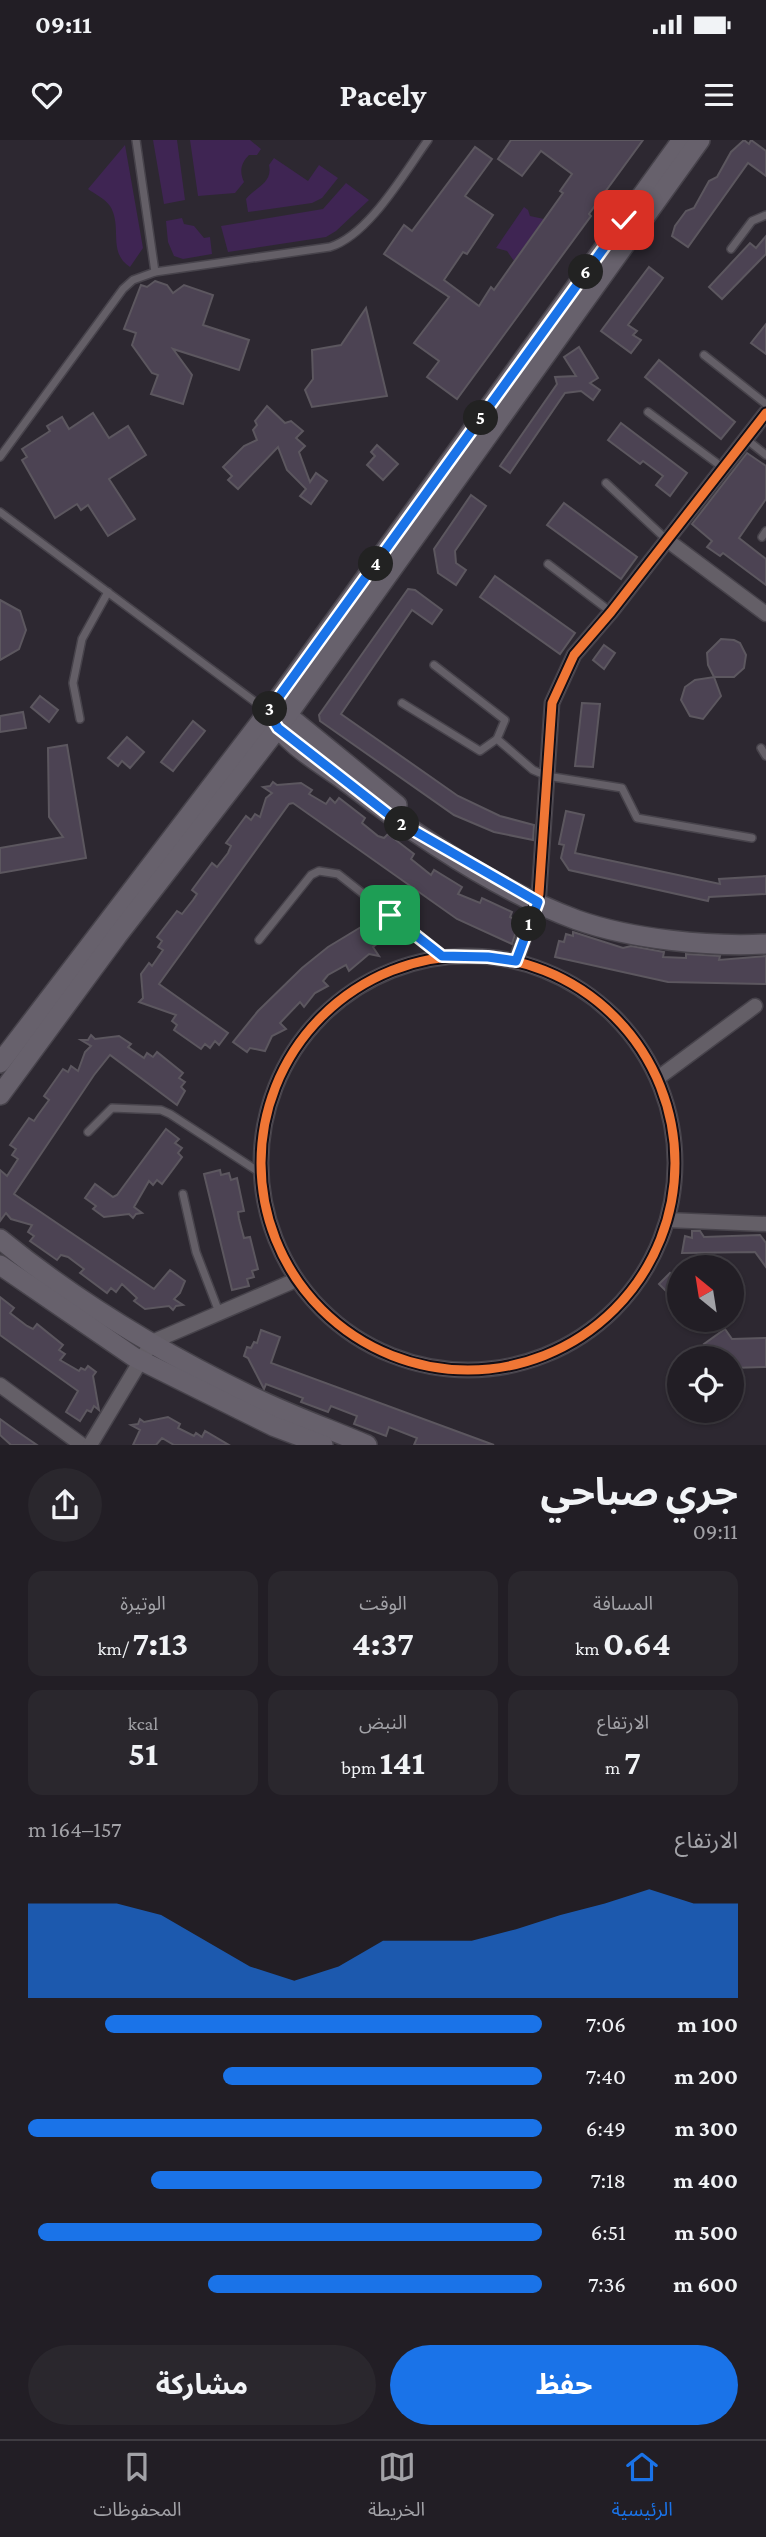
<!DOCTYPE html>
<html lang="ar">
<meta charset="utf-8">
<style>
body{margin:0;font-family:"Crimson Pro","Noto Sans Arabic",serif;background:#2a272d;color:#f1f3f6;direction:rtl;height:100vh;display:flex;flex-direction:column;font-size:26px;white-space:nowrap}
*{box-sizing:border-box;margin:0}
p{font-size:23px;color:#a2a2a7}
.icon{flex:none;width:38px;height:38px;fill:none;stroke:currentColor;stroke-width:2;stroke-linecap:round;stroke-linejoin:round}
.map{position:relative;height:1305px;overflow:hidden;direction:ltr}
.sheet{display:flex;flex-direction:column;background:#221e25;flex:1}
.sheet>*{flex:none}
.needle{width:46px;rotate:330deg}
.tools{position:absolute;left:667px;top:1115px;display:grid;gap:14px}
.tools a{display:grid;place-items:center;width:77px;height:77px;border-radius:50%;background:#221e25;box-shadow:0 2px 5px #0004,0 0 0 2px #3f3c42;font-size:35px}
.pin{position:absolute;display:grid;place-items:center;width:60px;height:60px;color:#fff;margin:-30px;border-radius:14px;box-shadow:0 4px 10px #0006}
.km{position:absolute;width:35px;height:35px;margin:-18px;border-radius:50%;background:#222;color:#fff;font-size:19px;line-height:35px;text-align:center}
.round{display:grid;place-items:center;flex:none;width:74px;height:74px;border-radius:37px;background:#2a272d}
.headline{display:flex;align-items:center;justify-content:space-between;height:119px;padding:0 28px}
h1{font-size:38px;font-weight:700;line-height:52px}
.stats{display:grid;grid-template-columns:repeat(3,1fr);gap:10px;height:119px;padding:7px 28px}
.stats div{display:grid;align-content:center;border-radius:14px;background:#2a272d;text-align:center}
.stats b{font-size:35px;font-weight:700}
.stats small{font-size:19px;font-weight:400}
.stats p{font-size:19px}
.chart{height:196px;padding:14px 28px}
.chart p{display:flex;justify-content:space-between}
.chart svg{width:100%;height:126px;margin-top:7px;fill:#1a73e8;opacity:.7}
.primary-button{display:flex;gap:14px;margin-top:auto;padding:14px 28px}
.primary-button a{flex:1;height:80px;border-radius:42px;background:#1a73e8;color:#fff;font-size:28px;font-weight:700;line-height:80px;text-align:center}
.primary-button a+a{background:#2a272d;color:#f1f3f6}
ul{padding:0 28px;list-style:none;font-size:23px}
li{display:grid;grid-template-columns:112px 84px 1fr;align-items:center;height:52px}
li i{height:18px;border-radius:9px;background:#1a73e8}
.status{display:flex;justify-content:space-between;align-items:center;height:49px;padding:0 35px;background:#221e25;direction:ltr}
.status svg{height:19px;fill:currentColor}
header{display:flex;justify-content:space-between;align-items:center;height:91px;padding:0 28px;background:#221e25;font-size:32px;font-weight:700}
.dock{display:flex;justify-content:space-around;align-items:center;height:98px;border-top:2px solid #3f3c42;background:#221e25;font-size:19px;color:#a2a2a7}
.dock a{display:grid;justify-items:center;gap:4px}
.dock .active{color:#1a73e8}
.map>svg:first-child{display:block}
.green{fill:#3f2553}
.building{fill:#4c4353;stroke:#5c575f;stroke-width:2}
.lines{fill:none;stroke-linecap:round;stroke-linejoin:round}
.service-casing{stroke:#47434b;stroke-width:10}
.minor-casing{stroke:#47434b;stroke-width:17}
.secondary-casing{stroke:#47434b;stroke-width:22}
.service{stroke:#645f67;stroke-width:7}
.minor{stroke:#645f67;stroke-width:14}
.secondary{stroke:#67616c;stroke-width:19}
.cycleway-casing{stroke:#130f17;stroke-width:13}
.cycleway{stroke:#f07635;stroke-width:9}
.route-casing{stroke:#fff;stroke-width:14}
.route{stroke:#1a73e8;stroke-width:9}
</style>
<div class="status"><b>09:11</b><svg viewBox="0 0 49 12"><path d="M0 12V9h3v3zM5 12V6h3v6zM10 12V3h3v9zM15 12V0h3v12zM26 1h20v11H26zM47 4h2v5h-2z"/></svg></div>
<header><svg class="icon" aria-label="menu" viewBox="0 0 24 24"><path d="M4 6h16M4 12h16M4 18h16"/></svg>Pacely<svg class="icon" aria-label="heart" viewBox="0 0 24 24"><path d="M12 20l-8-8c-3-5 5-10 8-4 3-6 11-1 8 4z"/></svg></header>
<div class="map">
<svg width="766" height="1305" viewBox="0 0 766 1305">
<rect width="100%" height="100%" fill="#2d2831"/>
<g class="green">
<polygon points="153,0 177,0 185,60 164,64"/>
<path d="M190 0H250L261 9 257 15H249C241 23 239 31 244 42L235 53 198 56Z"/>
<path d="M125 5 143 108 130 127C107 112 123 87 110 66 105 59 95 54 88 49Z"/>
<path d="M274 18 308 41 319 25 338 38 322 58 312 63 248 72 246 59C256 47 273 43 269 25Z"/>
<polygon points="346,43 369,60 336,91 326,97 228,112 221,86 323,69"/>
<polygon points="524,67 528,70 530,76 544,79 514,121 507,111 496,108"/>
<polygon points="182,78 184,84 194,86 204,98 210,97 212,114 183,119 174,116 168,102 166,81"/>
</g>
<g class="building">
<polygon points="511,0 643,0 589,74 591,76 457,259 427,237 439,221 414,203 449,157 384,114 404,85 412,91 475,7 492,19 465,56 493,75 467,114 463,112 444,140 479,166 491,147 494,150 563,53 560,51 572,34 541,11 522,36 498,19"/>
<polygon points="744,0 749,4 751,0 766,11 766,36 748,23 688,107 672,96 675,86 686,71 694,68 709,41 717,37 731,12"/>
<polygon points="766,96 766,114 722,159 709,147 750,103 756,108"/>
<polygon points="649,127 663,138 628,185 637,191 633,195 641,200 631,213 601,191"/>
<polygon points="155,141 167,145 173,153 184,145 213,155 203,185 249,200 239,230 173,209 192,235 183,264 151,254 158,235 152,233 132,205 136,193 124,189 141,145 147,147"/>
<polygon points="366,168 387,256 312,267 305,250 313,239 312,210 341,205"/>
<polygon points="766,184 766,214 751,203"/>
<polygon points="579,207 598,238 590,243 600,250 593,260 581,251 565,253 510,333 500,326 557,244 555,237 576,236 564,217"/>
<polygon points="659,220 735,282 721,299 645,237"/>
<polygon points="267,266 285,283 291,281 303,291 296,298 305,306 299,312 310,342 316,333 327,341 311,364 300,356 306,349 287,330 278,307 238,349 228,340 232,336 223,327 244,306 257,300 253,290 257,285 255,281"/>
<polygon points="93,273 109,298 128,286 146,315 109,339 135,379 108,396 88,365 81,370 77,364 55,378 22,320 27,317 22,309 50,291 47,286 62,277 69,289"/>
<polygon points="621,283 687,333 670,356 656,345 663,336 643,321 640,324 608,300"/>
<polygon points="377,305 398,324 383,340 367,325 375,316 371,312"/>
<polygon points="747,313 766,326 766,359 739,398 766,419 766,445 723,413 720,416 707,407 712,401 692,384"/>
<polygon points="471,355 486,366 455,411 456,423 466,430 456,445 438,433 434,409"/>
<polygon points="564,363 637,417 621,439 547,385"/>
<polygon points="495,436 575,493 560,514 480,457"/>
<polygon points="408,449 415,450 442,470 432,484 412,470 341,574 458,656 500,676 534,685 533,700 494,692 454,675 320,581 319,575"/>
<polygon points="0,460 20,471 26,490 19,509 0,520"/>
<polygon points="721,499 734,500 740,503 746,515 744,528 734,537 714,537 708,525 707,513"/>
<polygon points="604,505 615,513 604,529 593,520"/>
<polygon points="714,537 721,556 703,579 690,576 681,560 685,547 695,540"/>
<polygon points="40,556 58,570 49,582 31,567"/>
<polygon points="582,563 600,564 593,627 575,626"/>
<polygon points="23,572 26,588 0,592 0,576"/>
<polygon points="193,581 205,591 173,631 161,622"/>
<polygon points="127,597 144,612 130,628 122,621 118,626 108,618"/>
<polygon points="67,605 86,718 0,733 0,708 63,697 49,677 48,608"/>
<polygon points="273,642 277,645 301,643 312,650 309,654 326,664 330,658 335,663 339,658 365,678 362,683 378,696 384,698 388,694 414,714 411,719 431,735 434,730 462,747 458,754 480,763 482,758 512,772 510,777 516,780 513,787 517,788 512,804 457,779 293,663 289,664 159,844 228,893 219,905 215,901 210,908 205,904 201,909 174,890 177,885 172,881 176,875 139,862 143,858 141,834 149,823 152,826 163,810 158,807 162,801 157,797 177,771 182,774 193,760 197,754 192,750 212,723 217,727 228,713 231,706 226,703 246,676 251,680 255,674 260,677 266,658 272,653 263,647 270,646"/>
<polygon points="566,671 584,675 575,713 720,744 719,739 766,736 766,754 709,757 708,761 569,730 561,718 564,705 559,704"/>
<polygon points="371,781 381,794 375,798 378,803 373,807 379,816 369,814 349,831 346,825 328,835 323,841 328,846 315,853 304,867 300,862 280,883 286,889 272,896 265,911 250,908 247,912 233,902 258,871 302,828 328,807"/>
<polygon points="573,792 623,808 631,806 664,812 663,817 686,818 686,814 720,816 719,820 766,816 766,844 668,842 555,817 559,801 564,802 566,794 573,796"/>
<polygon points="91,895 95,899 119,896 131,904 128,907 144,918 147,913 153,917 157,912 183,933 179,938 185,942 181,947 185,951 177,965 110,915 94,935 14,1054 154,1149 170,1130 185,1141 180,1153 174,1159 183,1165 176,1166 173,1170 169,1166 145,1169 134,1161 137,1158 122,1144 116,1152 111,1148 107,1153 80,1133 84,1129 68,1117 61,1115 57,1120 30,1101 34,1096 28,1092 32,1085 11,1079 6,1073 0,1081 0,1030 7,1036 18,1019 12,1015 16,1009 10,1005 29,978 34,981 38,975 49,960 44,956 63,929 68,932 71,926 78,931 85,912 91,906 81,900 88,900"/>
<polygon points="166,989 179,999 175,1003 182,1008 178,1013 182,1017 162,1044 157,1040 153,1045 149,1041 134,1067 142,1073 136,1074 133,1078 129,1074 104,1077 93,1069 96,1066 85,1058 95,1044 113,1057 117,1055"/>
<polygon points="220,1030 221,1035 229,1033 231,1040 237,1038 244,1071 238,1072 239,1079 244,1098 250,1097 258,1129 252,1131 254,1137 247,1139 249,1146 232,1150 204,1034"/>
<polygon points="692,1091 700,1091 704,1097 760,1095 766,1103 766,1127 755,1112 682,1113 685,1096 692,1098"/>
<polygon points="670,1133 679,1142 679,1155 674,1159 659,1144"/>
<polygon points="0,1157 14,1168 10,1173 27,1186 33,1189 37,1184 63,1205 59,1210 65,1214 60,1220 79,1231 81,1228 85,1230 88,1226 96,1232 93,1236 99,1270 94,1266 91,1272 87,1270 80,1281 66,1272 78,1251 0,1195"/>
<polygon points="725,1189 732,1199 766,1198 766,1227 732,1228 732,1218 715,1218 704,1204"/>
<polygon points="261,1190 280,1197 271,1223 494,1305 414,1305 417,1298 389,1287 386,1296 354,1284 357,1276 331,1266 328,1272 301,1262 303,1258 266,1244 264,1249 248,1218 244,1216 247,1207 251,1208 254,1202 257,1203"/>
<polygon points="168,1277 180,1284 178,1288 194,1296 196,1293 202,1297 205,1291 229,1305 174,1305 162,1298 156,1305 133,1305 140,1290 131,1285 138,1284 140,1279 144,1282"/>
<polygon points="0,1279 18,1292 37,1305 11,1305 0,1295"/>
</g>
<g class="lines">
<defs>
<g id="service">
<polyline points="136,0 155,132"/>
<polyline points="731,109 752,81 766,75"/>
<polyline points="704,215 766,264"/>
<polyline points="648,272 722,327"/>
<polyline points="746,299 766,315"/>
<path d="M0 317 123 149 133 140 155 132 330 107C369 95 404 33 428 0"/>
<polyline points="606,343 667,400"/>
<polyline points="0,372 266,570"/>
<polyline points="762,397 766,391"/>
<polyline points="548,424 611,472"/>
<polyline points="402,563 480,611 497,599 505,580 434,525"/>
<polyline points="80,579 73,543 82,499 108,452"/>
<polyline points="497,599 533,630 547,636 622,648 637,678 752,698"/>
<polyline points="761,608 766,616"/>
<polyline points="259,800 311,735 319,731 338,734 442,816"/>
<polyline points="88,992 112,968 161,970 170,974 259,1032"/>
<polyline points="183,1054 196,1112 219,1172"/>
</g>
<g id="minor">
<polyline points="667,400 766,474"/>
<circle cx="468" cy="1023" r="207"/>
<polyline points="516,821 539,754 552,563 574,515 611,472 766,273"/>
<polyline points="658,938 755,866"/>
<polyline points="667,1080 766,1084"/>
<polyline points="0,1245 82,1305"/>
<polyline points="90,1305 152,1202 296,1140"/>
</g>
<g id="secondary">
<polyline points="274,573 287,575 397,665"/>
<path d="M272 579C288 606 324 625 349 644 413 693 500 752 577 780 631 799 709 807 766 804"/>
<polyline points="0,923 278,559 682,0"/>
<polyline points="0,955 117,796 278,588 700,0"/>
<path d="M0 1099C77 1162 164 1214 253 1257 290 1275 329 1289 367 1305"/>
<polyline points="0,1125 134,1217 273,1286 323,1305"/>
</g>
</defs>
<use href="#service" class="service-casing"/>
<use href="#minor" class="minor-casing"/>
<use href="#secondary" class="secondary-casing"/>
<use href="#service" class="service"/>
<use href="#minor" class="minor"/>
<use href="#secondary" class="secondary"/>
<defs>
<g id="cycleway">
<circle cx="468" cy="1023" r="207"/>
<polyline points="516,821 539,754 552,563 574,515 611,472 766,273"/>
</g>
</defs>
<use href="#cycleway" class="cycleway-casing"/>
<use href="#cycleway" class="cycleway"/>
</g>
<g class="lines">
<defs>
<polyline id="route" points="390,775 442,816 488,817 516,821 538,762 397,681 278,588 268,572 624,80"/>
</defs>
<use href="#route" class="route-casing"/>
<use href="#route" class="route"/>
</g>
</svg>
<div class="tools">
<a><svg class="needle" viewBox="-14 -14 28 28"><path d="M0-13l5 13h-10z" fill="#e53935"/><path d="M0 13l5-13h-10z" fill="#a2a2a7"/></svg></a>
<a><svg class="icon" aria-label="locate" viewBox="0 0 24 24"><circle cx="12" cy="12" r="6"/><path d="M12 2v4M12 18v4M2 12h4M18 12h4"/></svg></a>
</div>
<div class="pin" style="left:390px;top:775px;background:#1e9e55"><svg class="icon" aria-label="arrive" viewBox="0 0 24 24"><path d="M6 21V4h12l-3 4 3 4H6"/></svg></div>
<div class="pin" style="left:624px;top:80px;background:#d93025"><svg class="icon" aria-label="check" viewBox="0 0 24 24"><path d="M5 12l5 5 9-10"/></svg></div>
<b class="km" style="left:529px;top:784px">1</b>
<b class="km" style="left:402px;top:684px">2</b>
<b class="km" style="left:270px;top:569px">3</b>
<b class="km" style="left:376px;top:424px">4</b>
<b class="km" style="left:481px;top:278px">5</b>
<b class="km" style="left:586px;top:132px">6</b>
</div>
<section class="sheet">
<div class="headline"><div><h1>جري صباحي</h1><p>09:11</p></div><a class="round"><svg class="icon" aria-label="share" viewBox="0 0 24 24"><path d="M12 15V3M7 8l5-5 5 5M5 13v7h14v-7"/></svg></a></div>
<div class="stats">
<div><p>المسافة</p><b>0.64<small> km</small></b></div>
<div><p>الوقت</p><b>4:37</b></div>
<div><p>الوتيرة</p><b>7:13<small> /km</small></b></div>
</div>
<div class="stats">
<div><p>الارتفاع</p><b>7<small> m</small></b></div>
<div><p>النبض</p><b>141<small> bpm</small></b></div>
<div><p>kcal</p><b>51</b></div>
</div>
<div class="chart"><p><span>الارتفاع</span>157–164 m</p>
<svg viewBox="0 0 160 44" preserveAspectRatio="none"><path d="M0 44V11L10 11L20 11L30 15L40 24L50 33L60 38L70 33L80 24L90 24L100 24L110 20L120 15L130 11L140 6L150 11L160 11V44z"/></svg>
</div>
<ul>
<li><b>100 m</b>7:06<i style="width:85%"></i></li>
<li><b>200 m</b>7:40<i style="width:62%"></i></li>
<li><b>300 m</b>6:49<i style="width:100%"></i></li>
<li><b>400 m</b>7:18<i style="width:76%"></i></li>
<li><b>500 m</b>6:51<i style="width:98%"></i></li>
<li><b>600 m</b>7:36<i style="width:65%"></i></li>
</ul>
<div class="primary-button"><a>حفظ</a><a>مشاركة</a></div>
</section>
<nav class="dock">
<a class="active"><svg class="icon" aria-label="home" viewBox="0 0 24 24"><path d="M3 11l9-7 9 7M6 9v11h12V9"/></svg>الرئيسية</a>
<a><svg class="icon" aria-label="map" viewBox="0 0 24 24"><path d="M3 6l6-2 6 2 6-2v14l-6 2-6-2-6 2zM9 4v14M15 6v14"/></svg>الخريطة</a>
<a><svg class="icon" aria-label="saved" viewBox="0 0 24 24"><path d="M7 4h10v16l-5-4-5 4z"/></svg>المحفوظات</a>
</nav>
